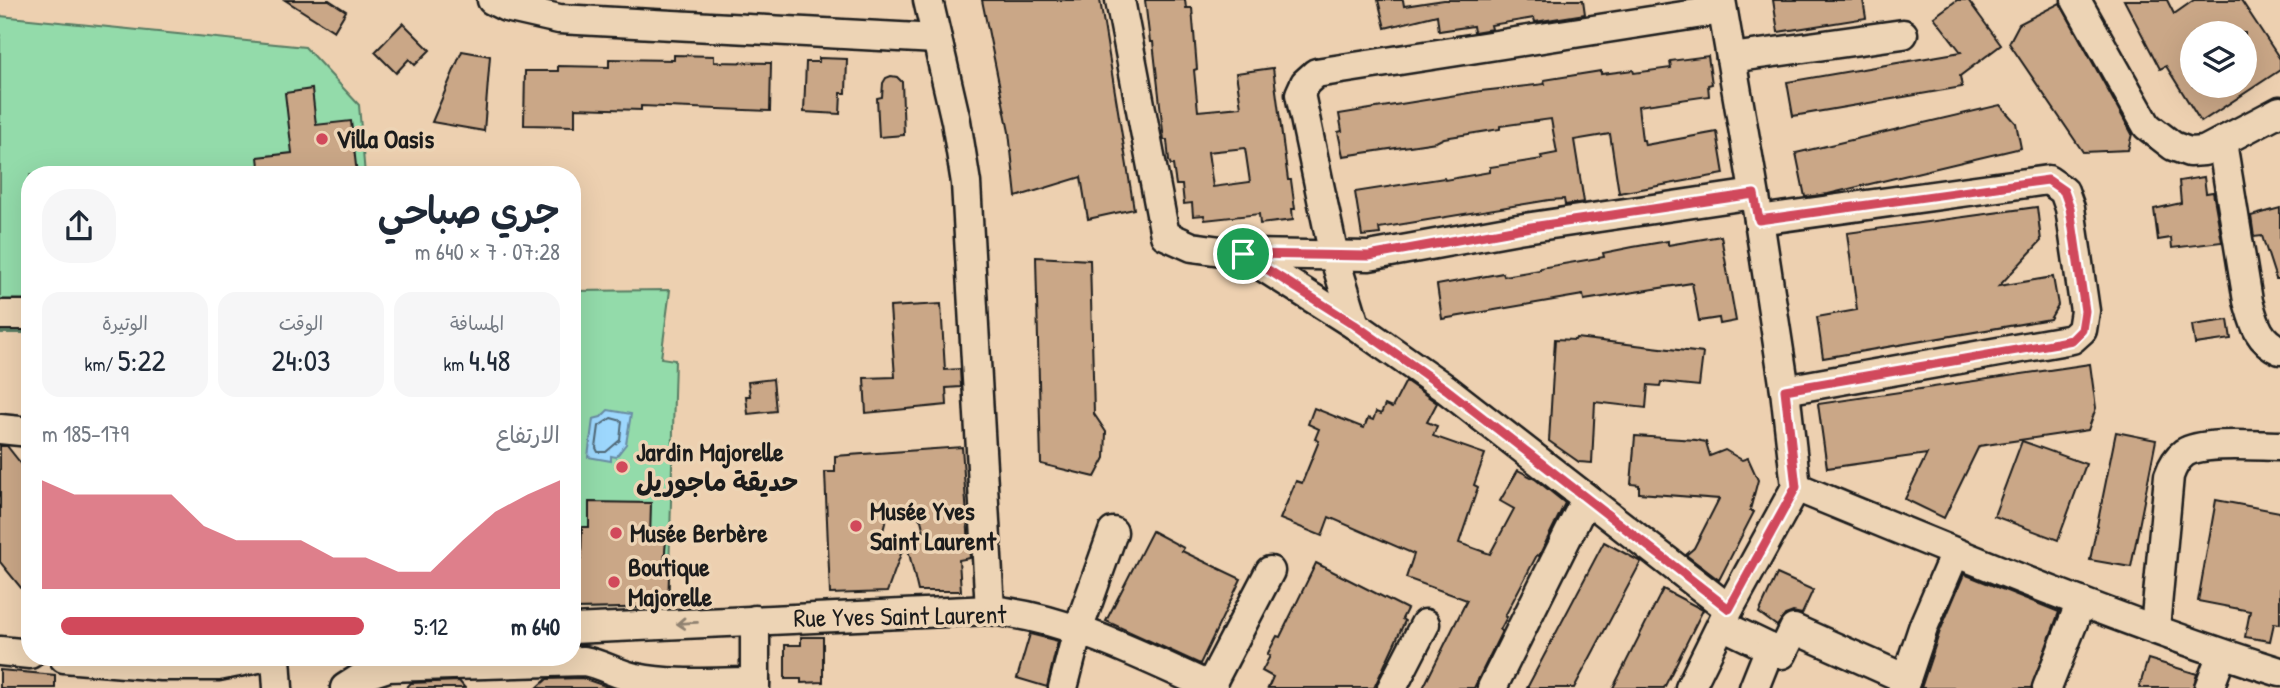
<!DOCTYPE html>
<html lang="ar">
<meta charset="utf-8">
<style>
body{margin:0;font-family:"Patrick Hand","Playpen Sans Arabic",sans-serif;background:#f6f6f7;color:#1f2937;direction:rtl;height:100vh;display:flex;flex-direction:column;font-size:26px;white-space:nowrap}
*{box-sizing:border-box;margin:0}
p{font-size:23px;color:#747a83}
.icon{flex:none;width:38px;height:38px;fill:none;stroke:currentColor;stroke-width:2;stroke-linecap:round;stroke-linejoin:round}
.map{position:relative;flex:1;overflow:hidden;direction:ltr}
.side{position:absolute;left:21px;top:166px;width:560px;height:500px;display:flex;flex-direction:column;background:#fff;border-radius:28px;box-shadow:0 7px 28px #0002;direction:rtl}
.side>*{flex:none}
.controls{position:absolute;left:2180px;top:21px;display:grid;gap:14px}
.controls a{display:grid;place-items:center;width:77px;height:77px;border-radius:50%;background:#fff;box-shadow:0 7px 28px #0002;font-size:35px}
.pin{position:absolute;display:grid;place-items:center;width:60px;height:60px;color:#fff;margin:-30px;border:4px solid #fff;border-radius:50%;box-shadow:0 2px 7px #0007}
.round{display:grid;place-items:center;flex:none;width:74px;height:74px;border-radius:28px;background:#f6f6f7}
.head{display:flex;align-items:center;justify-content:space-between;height:119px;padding:0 21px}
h1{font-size:38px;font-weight:600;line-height:52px}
.stats{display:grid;grid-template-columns:repeat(3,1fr);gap:10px;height:119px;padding:7px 21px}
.stats div{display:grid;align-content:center;border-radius:18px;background:#f6f6f7;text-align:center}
.stats b{font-size:30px;font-weight:600}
.stats small{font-size:19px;font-weight:400}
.stats p{font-size:19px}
.chart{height:196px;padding:14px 21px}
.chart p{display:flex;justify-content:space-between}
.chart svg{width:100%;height:126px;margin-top:7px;fill:#d1495b;opacity:.7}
ul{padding:0 21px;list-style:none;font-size:23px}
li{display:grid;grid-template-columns:112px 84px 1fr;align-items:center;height:52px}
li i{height:18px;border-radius:9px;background:#d1495b}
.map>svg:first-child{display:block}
.green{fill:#93dbaa;stroke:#587c63;stroke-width:2}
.water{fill:#9dd7fd;stroke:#698ca3;stroke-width:2}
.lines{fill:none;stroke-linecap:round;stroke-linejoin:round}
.shore{stroke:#506776;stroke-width:2}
.building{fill:#caa787;stroke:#1c1c1c;stroke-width:2;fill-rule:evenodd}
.minor-casing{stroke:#1c1c1c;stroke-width:33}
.minor{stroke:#edd4b5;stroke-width:28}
.oneway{stroke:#8f8170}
.route-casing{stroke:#fff;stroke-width:14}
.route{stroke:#d1495b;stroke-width:9}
.poi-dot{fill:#d1495b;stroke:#edd4b5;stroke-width:2.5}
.labels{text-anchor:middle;stroke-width:7;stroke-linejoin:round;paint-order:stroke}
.poi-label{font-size:26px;font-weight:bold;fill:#1c1c1c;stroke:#edd4b5;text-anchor:start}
.street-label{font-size:26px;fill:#1c1c1c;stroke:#edd4b5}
</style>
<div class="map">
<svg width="2280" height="688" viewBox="0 0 2280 688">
<rect width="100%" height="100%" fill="#edd0b0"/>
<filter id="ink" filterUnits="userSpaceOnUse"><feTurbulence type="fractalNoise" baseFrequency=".0143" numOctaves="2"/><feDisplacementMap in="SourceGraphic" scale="14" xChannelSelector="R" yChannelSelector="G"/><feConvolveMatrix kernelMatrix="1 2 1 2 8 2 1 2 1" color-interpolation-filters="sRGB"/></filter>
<g filter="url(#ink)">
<g class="green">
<polygon points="0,16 305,47 359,105 365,175 30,175 30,333 0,333"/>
<polygon points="670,290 661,358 675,360 668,607 572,609 572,291"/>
</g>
<polygon class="water" points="608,410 631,414 626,444 616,457 611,456 611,461 588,457 593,419 601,417"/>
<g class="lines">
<polygon class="shore" points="611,418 622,421 620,440 606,452 598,452 596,448 599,426"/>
</g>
<g class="building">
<polygon points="285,0 329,0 346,11 334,31"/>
<polygon points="982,0 1100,0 1134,209 1088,219 1081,177 1016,197 1009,132"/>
<path d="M1145 0H1185L1186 8H1192L1197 69 1194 70 1198 111 1241 107 1236 73 1273 68 1288 180H1291L1295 209H1292L1293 220 1260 224 1259 214 1205 220 1204 215 1193 216 1192 203 1184 204 1182 185H1176L1173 165H1171L1169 161 1167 140H1164L1153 42H1150ZM1245 148 1250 182 1213 187 1208 152Z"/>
<polygon points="1378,0 1403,0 1404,6 1444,0 1583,0 1585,14 1535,22 1534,18 1491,25 1492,29 1474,32 1473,26 1439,31 1437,15 1385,28"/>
<polygon points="1773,0 1863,0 1866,18 1778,32"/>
<polygon points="1957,0 1968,0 2001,45 1960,76 1962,87 1793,116 1787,82 1961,52 1934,17"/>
<path d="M2124 0H2167L2174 14 2194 0H2241L2280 59V70L2201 122 2166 66 2160 69ZM2193 33H2245V86H2193Z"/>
<polygon points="2060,3 2132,134 2128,150 2083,152 2009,43 2019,24"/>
<polygon points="403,23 430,50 415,65 409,59 396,73 375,52"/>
<polygon points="462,51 490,56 484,131 432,122"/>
<polygon points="674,55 714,56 714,62 771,63 770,111 641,106 641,110 575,108 575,126 524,125 525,71 558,71 558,66 609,67 609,59 674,60"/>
<polygon points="1708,56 1712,84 1708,85 1709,96 1638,106 1642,140 1644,140 1645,145 1717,132 1724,174 1619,193 1610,134 1574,140 1584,202 1565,205 1564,199 1549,200 1379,228 1380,234 1362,236 1355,192 1444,178 1445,180 1490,172 1490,167 1542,159 1541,156 1557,153 1551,119 1500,126 1500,129 1444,138 1436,142 1343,156 1338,132 1342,131 1339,114 1481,91 1545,84 1544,80 1601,71 1601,74 1633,70 1634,73 1671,68 1670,61"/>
<polygon points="819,58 847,59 846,93 841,93 840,114 804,112 806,62 819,62"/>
<polygon points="891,76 897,77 902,82 904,135 879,137 877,98 882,97 883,83 886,78"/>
<polygon points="312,89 316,125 351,121 357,175 260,175 258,157 292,153 285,93"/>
<polygon points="2000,105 2016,123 2021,148 1828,194 1805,197 1796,153"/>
<polygon points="2204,177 2206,193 2213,192 2222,242 2172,248 2171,238 2158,240 2154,209 2181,203 2179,181"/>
<polygon points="2037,207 2041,241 1999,286 2053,277 2058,305 2050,319 1823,358 1817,317 1857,310 1847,233"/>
<polygon points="2280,208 2280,279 2276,279 2262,236 2254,237 2251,216"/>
<polygon points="1721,236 1736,321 1720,324 1719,318 1699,321 1692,283 1584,300 1583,295 1442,319 1437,285 1503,273 1504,276 1540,270 1540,268 1604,257 1603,253 1633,247 1668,241 1668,245"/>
<polygon points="1036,257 1090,260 1094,414 1106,432 1105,458 1095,477 1041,464"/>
<polygon points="941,304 945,370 960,369 961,387 946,388 947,405 866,413 864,378 895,377 890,307"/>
<polygon points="2228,320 2231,339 2195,344 2192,325"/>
<polygon points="1576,338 1703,353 1699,386 1661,382 1660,386 1648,385 1646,408 1595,402 1592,463 1579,462 1549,441 1555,339 1575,340"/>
<polygon points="2090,364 2096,408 2088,430 1979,446 1944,518 1905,499 1927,454 1827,468 1818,404"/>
<polygon points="773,379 776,411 748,414 746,396 750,396 748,382"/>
<polygon points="1406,381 1437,403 1427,422 1437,426 1433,436 1485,454 1474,485 1478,487 1459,543 1490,554 1514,509 1500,501 1518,470 1535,479 1565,503 1539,556 1537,555 1505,616 1507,617 1500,630 1502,631 1474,688 1423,688 1467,600 1406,578 1414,554 1329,517 1322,536 1280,519 1296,481 1302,483 1319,441 1315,439 1319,429 1308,424 1314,408 1364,428 1368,418 1373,420 1376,412 1381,414 1385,405 1392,408"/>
<polygon points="2116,432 2156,440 2131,567 2090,560"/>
<polygon points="1635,436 1696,440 1706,442 1710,456 1725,450 1742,460 1748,458 1758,480 1750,510 1754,512 1719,580 1686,555 1694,548 1719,499 1639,493 1639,485 1631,484"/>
<polygon points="2022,441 2086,464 2058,540 1994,516"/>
<polygon points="0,446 7,446 30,475 30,599 0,562"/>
<polygon points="962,447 970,558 959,560 961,591 918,591 908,549 919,542 924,532 921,520 912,510 897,509 886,519 881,539 902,551 887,592 830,594 825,472 835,472 835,456"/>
<polygon points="2216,500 2280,512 2280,624 2274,623 2270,641 2245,637 2250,611 2198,601"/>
<polygon points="589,502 651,503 650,539 666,540 663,575 669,575 668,607 572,609 572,558 581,558 582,527 589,527"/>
<polygon points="1152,531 1184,548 1182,551 1241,579 1200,664 1106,621"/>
<polygon points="1604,542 1641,562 1574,688 1527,688"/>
<polygon points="1316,563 1407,609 1402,619 1405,621 1374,688 1268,688 1273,677 1262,671 1270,656 1267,655 1277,636 1280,637"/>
<polygon points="1777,574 1813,590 1802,614 1793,612 1785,615 1777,626 1759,613"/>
<polygon points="1964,574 2059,612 2031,688 1921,688 1940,631"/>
<polygon points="1663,589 1703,610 1664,688 1613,688"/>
<polygon points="1030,634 1058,641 1047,687 1017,678"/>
<polygon points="801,637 823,637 823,682 801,683 801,679 785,679 785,645 801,645"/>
<polygon points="2148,659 2197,674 2193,688 2139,688"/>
<polygon points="0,670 55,675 55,688 0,688"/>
<polygon points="582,678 611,688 537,688 547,679"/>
<polygon points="459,681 465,688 406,688 411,683"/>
</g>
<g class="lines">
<defs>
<g id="minor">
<polyline points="492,0 506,7 559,19 937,39"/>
<polyline points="928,0 956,121 966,183 990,610"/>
<polyline points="1120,0 1165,235 1192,247 1243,254 1369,256 1518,229 1754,194"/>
<polyline points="2076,0 2147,126 2173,146 2189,152 2204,151 2280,111"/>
<polyline points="1731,58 1903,34"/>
<path d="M2222 142 2248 301C2254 322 2258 341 2280 350"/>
<polyline points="1759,220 2048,180 2064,191 2070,208 2085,311 2082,330 2072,339 1785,390"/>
<polyline points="1243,254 1355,325 1446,389 1729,609"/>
<polyline points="0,315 30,315"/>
<polyline points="1355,325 1334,256 1300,94 1305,83 1316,73 1722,10"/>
<polyline points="0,429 30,432"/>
<path d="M1796 487C1956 553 2115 620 2280 672"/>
<polyline points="1722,625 1782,654 1794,629 1906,679"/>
<path d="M2155 628 2169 476C2172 467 2176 459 2184 453 2203 441 2257 446 2280 446"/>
<path d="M572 629 990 610C1069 618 1142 656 1213 688"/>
<polyline points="0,651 30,654"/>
<polyline points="64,658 161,666 218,666 258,658"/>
<polyline points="276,658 278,688"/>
<polyline points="1210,686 1270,571"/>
<path d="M345 688 367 674 388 667 584 661C602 664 618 675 636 678 674 686 716 682 755 682"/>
<polyline points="755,688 755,620"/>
<polyline points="1063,688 1078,630 1113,532"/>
<polyline points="1392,688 1425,624"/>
<polyline points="1492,688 1586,499"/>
<polyline points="1690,688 1729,609 1796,487 1785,390 1759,220 1721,0"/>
<polyline points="1754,688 1770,648"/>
<polyline points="1903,688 1924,625 1955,553"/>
<polyline points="2047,688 2081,602"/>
<polyline points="2209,688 2222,654"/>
</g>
</defs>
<use href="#minor" class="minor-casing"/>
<use href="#minor" class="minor"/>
</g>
<defs><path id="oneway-shaft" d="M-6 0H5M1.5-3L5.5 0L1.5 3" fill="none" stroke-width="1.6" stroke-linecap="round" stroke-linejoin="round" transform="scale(1.75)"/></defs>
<use class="oneway" href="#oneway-shaft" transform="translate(687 623) rotate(177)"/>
</g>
<g class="lines" filter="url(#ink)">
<defs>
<polygon id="route" points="2048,180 2064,191 2070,208 2085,311 2082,330 2072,340 2057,343 1785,390 1796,487 1729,609 1446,389 1355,325 1243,254 1369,256 1518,229 1754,194 1759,220"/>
</defs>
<use href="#route" class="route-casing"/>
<use href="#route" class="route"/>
</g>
<g class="poi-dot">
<circle cx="322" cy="139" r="7"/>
<circle cx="622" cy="467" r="7"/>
<circle cx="856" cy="526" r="7"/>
<circle cx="616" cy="533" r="7"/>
<circle cx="614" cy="582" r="7"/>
</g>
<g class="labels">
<g class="poi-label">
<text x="336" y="148">Villa Oasis</text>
<text x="636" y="461">Jardin Majorelle<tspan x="636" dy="30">حديقة ماجوريل</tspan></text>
<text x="870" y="520">Musée Yves<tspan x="870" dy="30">Saint Laurent</tspan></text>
<text x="630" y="542">Musée Berbère</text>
<text x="628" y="576">Boutique<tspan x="628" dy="30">Majorelle</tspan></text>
</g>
<g class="street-label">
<text transform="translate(900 616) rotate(-1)" y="9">Rue Yves Saint Laurent</text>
</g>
</g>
</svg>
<div class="controls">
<a><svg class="icon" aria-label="layers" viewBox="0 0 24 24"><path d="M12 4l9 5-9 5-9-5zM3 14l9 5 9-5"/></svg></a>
</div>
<div class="pin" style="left:1243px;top:254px;background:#1e9e55"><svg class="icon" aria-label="arrive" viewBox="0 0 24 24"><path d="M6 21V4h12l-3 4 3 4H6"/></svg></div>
<section class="side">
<div class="head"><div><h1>جري صباحي</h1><p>07:28 · 7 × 640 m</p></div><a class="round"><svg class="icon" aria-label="share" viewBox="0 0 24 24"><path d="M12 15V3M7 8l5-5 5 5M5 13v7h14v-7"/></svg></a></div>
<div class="stats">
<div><p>المسافة</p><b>4.48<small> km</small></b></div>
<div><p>الوقت</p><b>24:03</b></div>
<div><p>الوتيرة</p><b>5:22<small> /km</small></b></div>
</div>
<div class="chart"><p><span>الارتفاع</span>179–185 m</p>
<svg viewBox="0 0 160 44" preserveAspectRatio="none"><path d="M0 44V6L10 11L20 11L30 11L40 11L50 22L60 27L70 27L80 27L90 33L100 33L110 38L120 38L130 27L140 17L150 11L160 6V44z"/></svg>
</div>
<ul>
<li><b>640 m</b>5:12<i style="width:94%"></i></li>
</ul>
</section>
</div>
